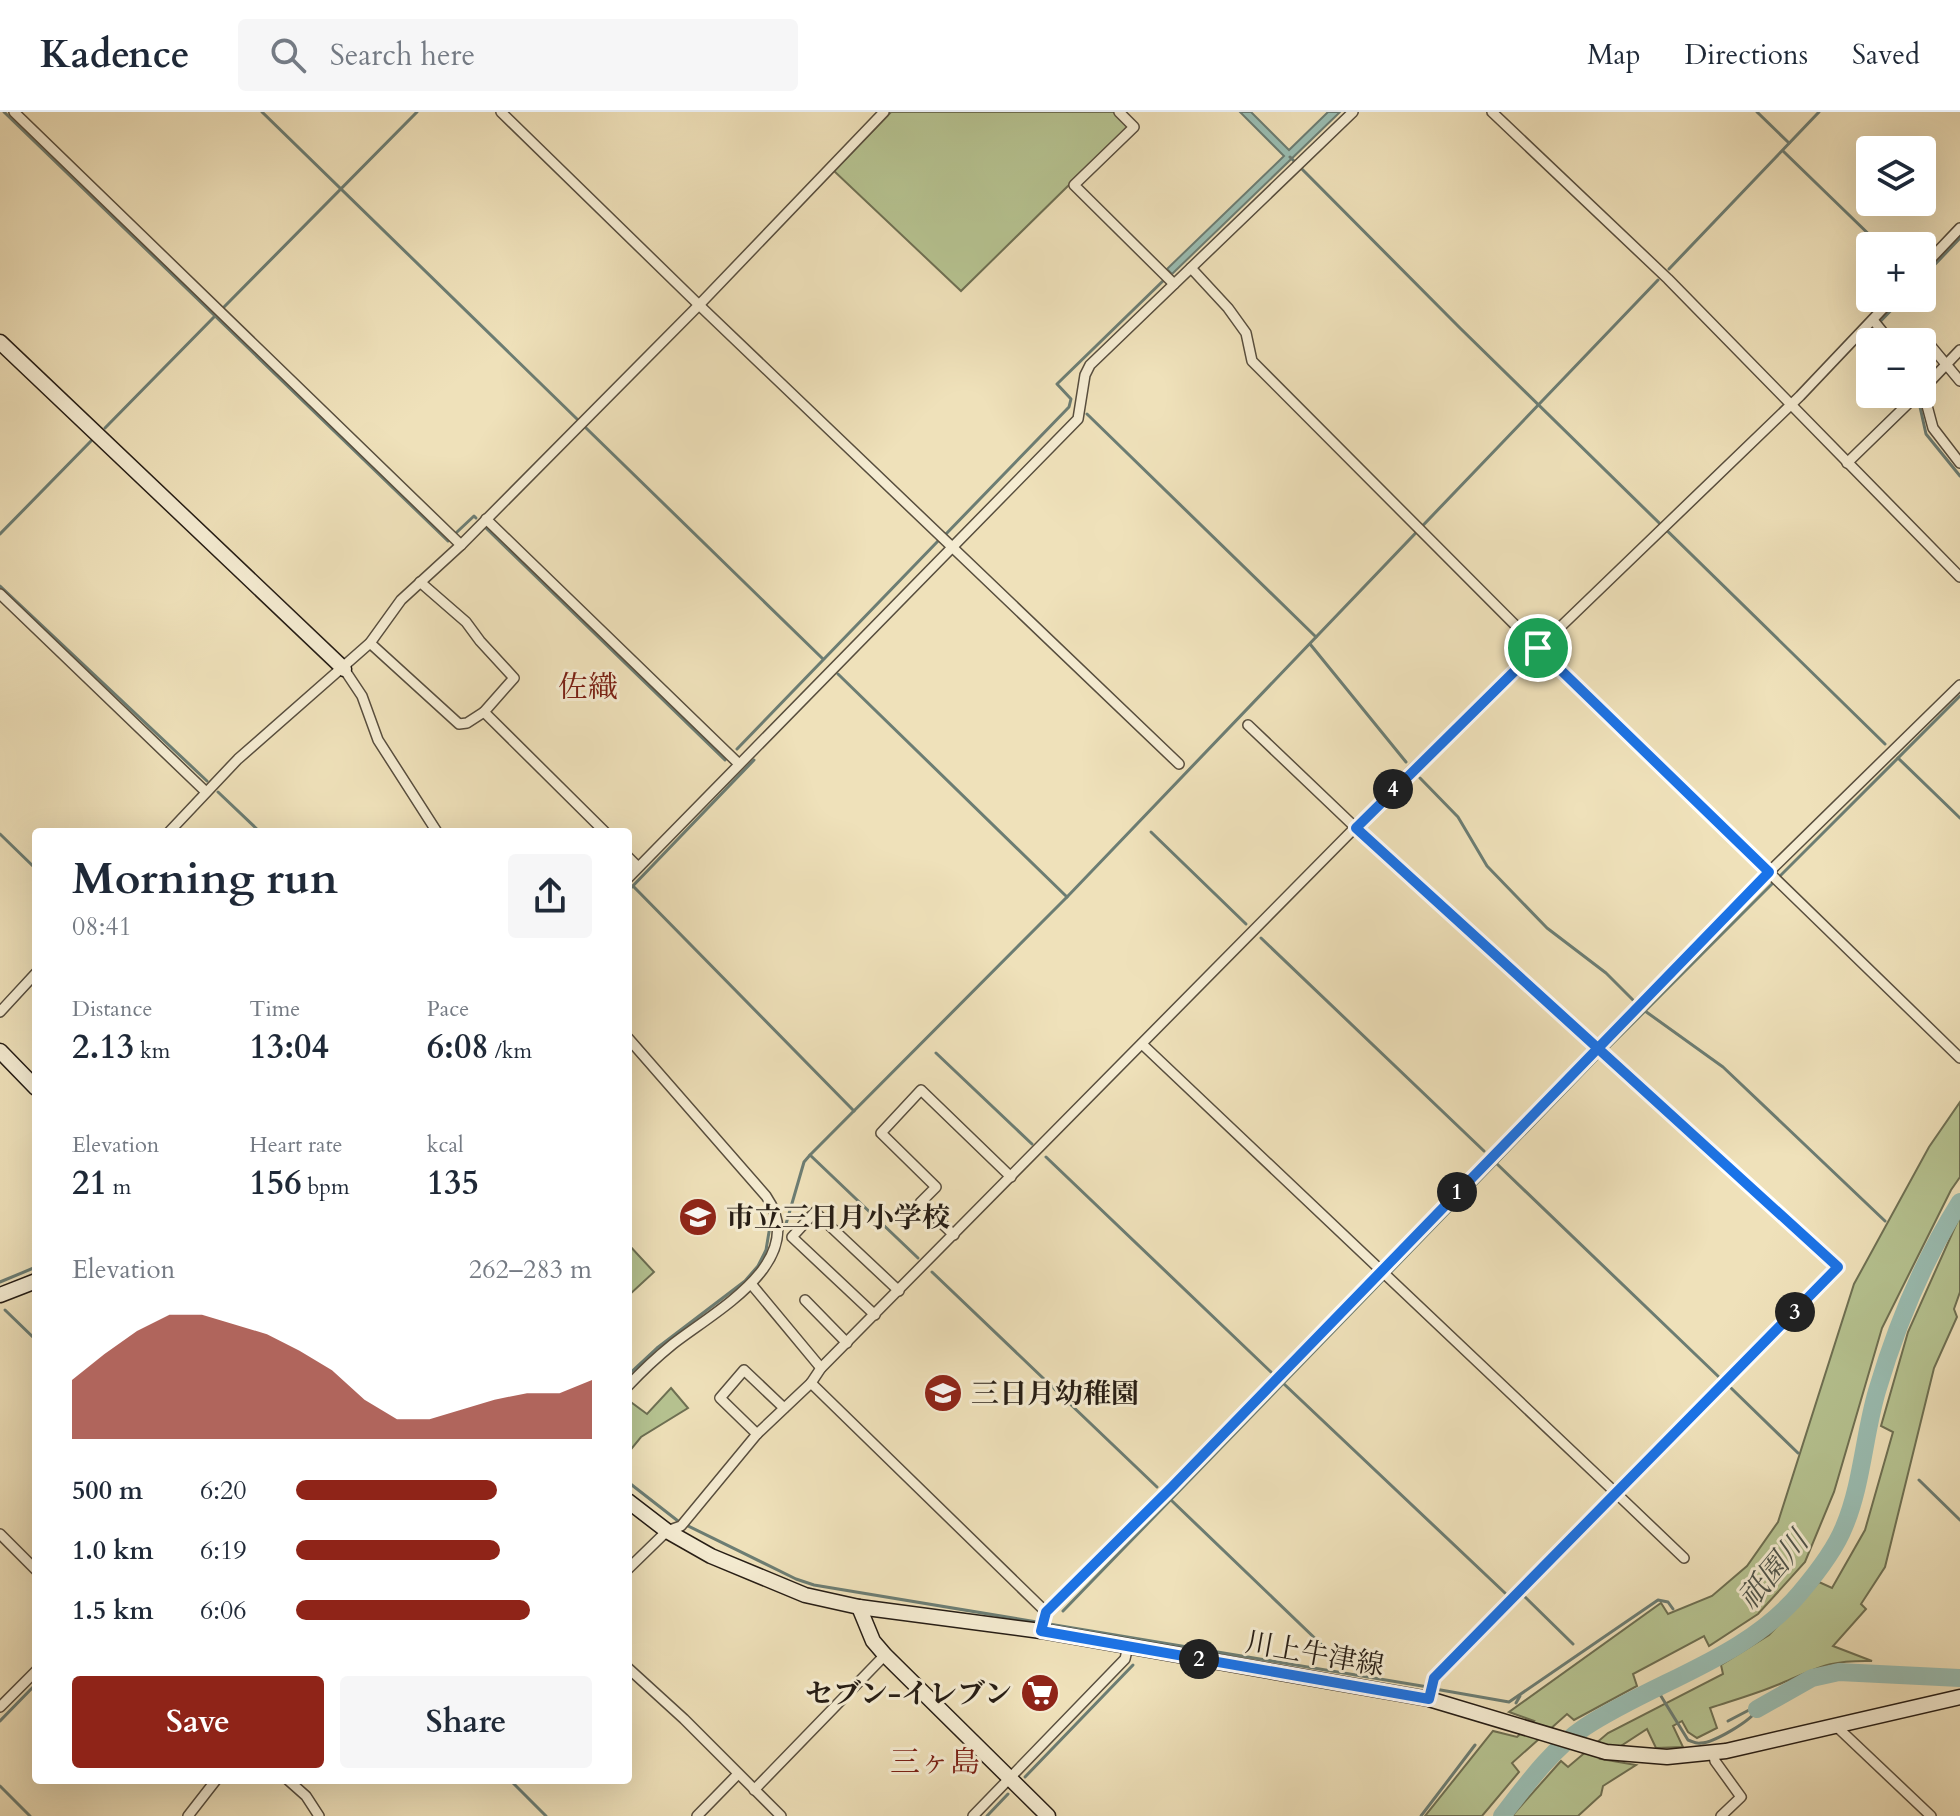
<!DOCTYPE html>
<meta charset="utf-8">
<style>
body{margin:0;font-family:Cardo,"Noto Serif JP",serif;background:#f6f6f7;color:#1f2937;height:100vh;display:flex;flex-direction:column;font-size:30px;white-space:nowrap}
*{box-sizing:border-box;margin:0}
p{font-size:26px;color:#747a83}
.icon{flex:none;width:44px;height:44px;fill:none;stroke:currentColor;stroke-width:2;stroke-linecap:round;stroke-linejoin:round}
.map{position:relative;flex:1;overflow:hidden}
.drawer{position:absolute;left:32px;top:716px;width:600px;height:956px;display:flex;flex-direction:column;background:#fff;border-radius:8px;box-shadow:0 8px 32px #0002}
.drawer>*{flex:none}
.fabs{position:absolute;left:1856px;top:24px;display:grid;gap:16px}
.fabs a{display:grid;place-items:center;width:80px;height:80px;border-radius:8px;background:#fff;box-shadow:0 8px 32px #0002;font-size:40px}
.pin{position:absolute;display:grid;place-items:center;width:68px;height:68px;color:#fff;margin:-34px;border:4px solid #fff;border-radius:50%;box-shadow:0 2px 8px #0007}
.km{position:absolute;width:40px;height:40px;margin:-20px;border-radius:50%;background:#222;color:#fff;font-size:22px;line-height:40px;text-align:center}
.round{display:grid;place-items:center;flex:none;width:84px;height:84px;border-radius:8px;background:#f6f6f7}
.head{display:flex;align-items:center;justify-content:space-between;height:136px;padding:0 40px}
h1{font-size:44px;font-weight:700;line-height:60px}
.stats{display:grid;grid-template-columns:repeat(3,1fr);gap:12px;height:136px;padding:8px 40px}
.stats div{display:grid;align-content:center}
.stats b{font-size:34px;font-weight:700}
.stats small{font-size:22px;font-weight:400}
.stats p{font-size:22px}
.chart{height:224px;padding:16px 40px}
.chart p{display:flex;justify-content:space-between}
.chart svg{width:100%;height:144px;margin-top:8px;fill:#8f2418;opacity:.7}
.primary-button{display:flex;gap:16px;margin-top:auto;padding:16px 40px}
.primary-button a{flex:1;height:92px;border-radius:8px;background:#8f2418;color:#fff;font-size:32px;font-weight:700;line-height:92px;text-align:center}
.primary-button a+a{background:#f6f6f7;color:#1f2937}
ul{padding:0 40px;list-style:none;font-size:26px}
li{display:grid;grid-template-columns:128px 96px 1fr;align-items:center;height:60px}
li i{height:20px;border-radius:10px;background:#8f2418}
header{display:flex;align-items:center;gap:48px;box-sizing:border-box;height:112px;padding:0 40px;background:#fff;border-bottom:2px solid #e0e1e3}
header strong{font-size:38px}
nav{display:flex;gap:44px;margin-inline-start:auto;font-size:28px}
.search{width:560px;height:72px;background:#f6f6f7;display:flex;align-items:center;gap:20px;box-sizing:border-box;padding:0 28px;border-radius:8px;color:#747a83;font-size:30px}
.map>svg:first-child{display:block}
.green{fill:#b6c391;stroke:#6e7053;stroke-width:2}
.water{fill:#9abdb2;stroke:#6c7d73;stroke-width:2}
.lines{fill:none;stroke-linecap:round;stroke-linejoin:round}
.stream{stroke:#6c7d73;stroke-width:3}
.river{stroke:#9abdb2;stroke-width:18}
.street-casing{stroke:#584e3e;stroke-width:12}
.secondary-casing{stroke:#261d15;stroke-width:17}
.street{stroke:#f5ecd2;stroke-width:9}
.secondary{stroke:#f5ecd2;stroke-width:14}
.route-casing{stroke:#fff;stroke-width:16}
.route{stroke:#1a73e8;stroke-width:10}
.labels{text-anchor:middle;stroke-width:6;stroke-linejoin:round;paint-order:stroke}
.poi-label{font-size:28px;font-weight:bold;fill:#261d15;stroke:#f5ecd2;text-anchor:start}
.street-label{font-size:28px;fill:#261d15;stroke:#f5ecd2}
.neighbourhood-label{font-size:30px;fill:#7a1f14;stroke:#f5ecd2}
.water-label{font-size:30px;font-style:italic;fill:#4f554c;stroke:#f5ecd2}
</style>
<header>
<strong>Kadence</strong>
<div class="search"><svg class="icon" aria-label="search" viewBox="0 0 24 24"><circle cx="10" cy="10" r="6"/><path d="M15 15l6 6"/></svg>Search here</div>
<nav><a>Map</a><a>Directions</a><a>Saved</a></nav>
</header>
<div class="map">
<svg width="1960" height="1704" viewBox="0 0 1960 1704">
<rect width="100%" height="100%" fill="#efe1ba"/>
<filter id="stains"><feTurbulence type="fractalNoise" baseFrequency=".0025" numOctaves="4"/><feColorMatrix values="0 0 0 0 .2 0 0 0 0 .09 0 0 0 0 .02 0 0 0 .5 -.17"/></filter>
<radialGradient id="worn" r=".72"><stop offset=".6" stop-color="#630" stop-opacity="0"/><stop offset="1" stop-color="#630" stop-opacity=".3"/></radialGradient>
<g class="green">
<polygon points="891,0 1114,0 1129,14 961,179 834,59"/>
<polygon points="1960,990 1960,1065 1951,1078 1882,1216 1834,1380 1805,1450 1758,1502 1709,1534 1704,1524 1633,1562 1637,1574 1574,1608 1567,1602 1512,1651 1519,1660 1482,1704 1425,1704 1493,1619 1517,1625 1534,1609 1509,1600 1661,1491 1668,1502 1712,1484 1747,1454 1778,1410 1854,1172 1929,1035"/>
<path d="M1960 1104V1180L1954 1197 1957 1205 1934 1256 1885 1455 1861 1492 1866 1497 1833 1534 1872 1549C1829 1548 1820 1555 1782 1571 1759 1581 1734 1588 1710 1596L1717 1616 1697 1626 1688 1620 1682 1609 1673 1614 1683 1635 1656 1636 1647 1617 1601 1647 1636 1653 1603 1674 1601 1683 1578 1704H1512L1561 1649 1568 1655 1608 1621 1723 1562 1721 1553 1769 1523 1819 1470 1832 1476 1865 1418 1893 1320 1881 1314 1908 1220Z"/>
<polygon points="628,1132 654,1160 628,1184"/>
<polygon points="671,1276 688,1296 641,1325 628,1341 628,1288 647,1302"/>
</g>
<polygon class="water" points="1240,0 1251,0 1289,38 1328,0 1340,0 1172,162 1167,157 1284,44"/>
<g class="lines">
<g class="stream">
<polyline points="4,0 448,429"/>
<polyline points="262,0 577,307"/>
<polyline points="1757,0 1789,31"/>
<polyline points="1783,39 1881,134"/>
<polyline points="1290,45 1460,216 1885,632"/>
<polyline points="1669,157 1819,0"/>
<polyline points="1922,166 1960,126"/>
<polyline points="224,195 417,0"/>
<polyline points="1881,230 1872,218 1903,186"/>
<polyline points="1918,286 1926,322 1960,364"/>
<polyline points="1087,302 1316,525"/>
<polyline points="585,315 823,547"/>
<polyline points="105,316 215,204"/>
<polyline points="486,416 725,648"/>
<polyline points="457,420 474,404 476,406"/>
<polyline points="0,422 91,329"/>
<polyline points="945,423 1069,295 1071,287 1057,272 1166,166"/>
<polyline points="0,474 207,669"/>
<polyline points="1310,532 1406,650"/>
<polyline points="838,562 1067,785"/>
<polyline points="737,637 939,428"/>
<polyline points="1898,646 1960,706"/>
<polyline points="1420,666 1458,705 1487,754 1547,816 1606,861 1633,888"/>
<polyline points="218,680 260,720"/>
<polyline points="1151,720 1246,812"/>
<polyline points="0,722 36,757"/>
<polyline points="633,774 854,999"/>
<polyline points="628,779 754,648"/>
<polyline points="1261,826 1484,1039"/>
<polyline points="1645,899 1723,955 1885,1109"/>
<polyline points="936,941 1032,1032"/>
<polyline points="810,1043 918,1146"/>
<polyline points="1046,1045 1271,1260"/>
<polyline points="1496,1051 1721,1267"/>
<polyline points="786,1112 804,1050 810,1043 1067,785 1658,168"/>
<polyline points="932,1160 1157,1375"/>
<polyline points="0,1170 36,1155"/>
<polyline points="5,1198 36,1228"/>
<polyline points="628,1263 657,1236 745,1169 758,1154 766,1138 770,1114"/>
<polyline points="1284,1272 1505,1481"/>
<polyline points="1731,1276 1798,1341"/>
<polyline points="1919,1368 1960,1408"/>
<polyline points="628,1370 678,1409 796,1467 814,1473 1428,1575"/>
<polyline points="1171,1388 1324,1535"/>
<polyline points="1524,1484 1573,1532"/>
<polyline points="1063,1499 1599,945 1960,584"/>
<path d="M1656 1576 1688 1628C1694 1630 1695 1632 1701 1631 1713 1631 1753 1608 1757 1597"/>
<polyline points="1435,1577 1509,1590 1658,1488 1668,1490 1673,1497"/>
<polyline points="1516,1591 1520,1584"/>
<polyline points="0,1609 36,1572"/>
<polyline points="1728,1609 1751,1597 1757,1597"/>
<polyline points="1025,1665 1133,1553"/>
<polyline points="510,1668 546,1704"/>
<polyline points="0,1674 30,1704"/>
<polyline points="987,1704 1008,1682"/>
<polyline points="1421,1704 1475,1633"/>
</g>
<g class="river">
<polyline points="1757,1597 1812,1566 1839,1560 1960,1566"/>
<path d="M1502 1704C1526 1673 1552 1637 1585 1615 1655 1569 1745 1547 1800 1481 1816 1462 1835 1438 1844 1415 1862 1373 1864 1323 1877 1279 1896 1215 1924 1147 1960 1090"/>
</g>
<defs>
<g id="street">
<polyline points="14,0 461,433"/>
<polyline points="501,0 699,193 1179,652"/>
<polyline points="1119,0 1134,15 1074,73 1174,172"/>
<polyline points="1492,0 1668,167 1960,465"/>
<polyline points="1191,156 1228,196 1246,221 1252,249 1538,536 1960,946"/>
<polyline points="1922,156 1960,116"/>
<polyline points="1873,208 1891,230"/>
<polyline points="1930,233 1960,269"/>
<polyline points="1922,275 1933,316 1960,351"/>
<polyline points="1922,278 1960,238"/>
<polyline points="1847,351 1918,282"/>
<polyline points="486,407 739,652"/>
<polyline points="420,470 466,510 480,529 514,566 484,600 605,720"/>
<polyline points="0,482 206,680"/>
<polyline points="370,531 459,612 467,611 484,600"/>
<polyline points="344,557 362,584 378,628 437,720"/>
<polyline points="1248,613 1356,716 1838,1155 1617,1382 1684,1446"/>
<polyline points="169,720 238,647 370,531 401,488 461,433 699,193 884,0"/>
<polyline points="628,745 638,755"/>
<polyline points="628,766 1078,307 1085,263 1090,253 1353,0"/>
<polyline points="0,900 36,861"/>
<path d="M628 926 766 1084C811 1149 715 1199 673 1232 657 1245 642 1259 628 1274"/>
<polyline points="1142,932 1617,1382 1434,1566 1429,1587"/>
<polyline points="954,1123 920,1091 936,1075 881,1021 921,978 1011,1065"/>
<polyline points="752,1173 821,1256"/>
<polyline points="805,1188 847,1231"/>
<polyline points="875,1203 792,1125 815,1100 899,1179"/>
<polyline points="811,1271 1046,1500"/>
<polyline points="757,1322 720,1286 744,1258 784,1296"/>
<polyline points="0,1422 36,1458"/>
<polyline points="628,1457 667,1419 681,1414 757,1322 811,1271 821,1256 1415,655 1800,284 1893,186"/>
<polyline points="1041,1519 1046,1500 1172,1375 1769,760 1960,573"/>
<polyline points="628,1556 684,1607 781,1704"/>
<polyline points="0,1595 36,1559"/>
<polyline points="1836,1614 1931,1704"/>
<polyline points="1713,1640 1715,1649 1741,1685 1721,1704"/>
<polyline points="288,1668 306,1684 319,1704"/>
<polyline points="754,1678 885,1543"/>
<polyline points="188,1704 216,1668"/>
<polyline points="697,1704 738,1662"/>
<polyline points="973,1704 1125,1547 1128,1534"/>
</g>
<g id="secondary">
<polyline points="0,230 344,557"/>
<polyline points="0,939 36,976"/>
<polyline points="0,1183 36,1169"/>
<polyline points="628,1389 667,1419 711,1444 805,1483 859,1495 1041,1519 1429,1587 1606,1640 1667,1645 1726,1639 1960,1585"/>
<polyline points="859,1495 873,1529 885,1543 1048,1704"/>
</g>
</defs>
<use href="#street" class="street-casing"/>
<use href="#secondary" class="secondary-casing"/>
<use href="#street" class="street"/>
<use href="#secondary" class="secondary"/>
</g>
<g class="lines">
<defs>
<polyline id="route" points="1538,536 1769,760 1172,1375 1046,1500 1041,1519 1429,1587 1434,1566 1838,1155 1356,716 1538,536"/>
</defs>
<use href="#route" class="route-casing"/>
<use href="#route" class="route"/>
</g>
<defs>
<symbol id="school-disc" viewBox="-11 -11 22 22"><circle r="9.5" fill="#8f2418" stroke="#f5ecd2"/><path d="M0-5L7-2L0 1L-7-2ZM-4 1L0 2.5L4 1V4Q0 6-4 4Z" fill="#fff"/></symbol>
<symbol id="supermarket-disc" viewBox="-11 -11 22 22"><circle r="9.5" fill="#8f2418" stroke="#f5ecd2"/><path d="M-6-5.5h2.5l.6 2H6L4.5 2H-2.5L-4.4-4H-6ZM-1.5 3.2a1.3 1.3 0 1 0 .1 0ZM3 3.2a1.3 1.3 0 1 0 .1 0Z" fill="#fff"/></symbol>
</defs>
<g fill-rule="evenodd">
<use href="#school-disc" x="676" y="1083" width="44" height="44"/>
<use href="#school-disc" x="921" y="1259" width="44" height="44"/>
<use href="#supermarket-disc" x="1018" y="1559" width="44" height="44"/>
</g>
<g class="labels">
<g class="poi-label">
<text x="726" y="1115">市立三日月小学校</text>
<text x="971" y="1291">三日月幼稚園</text>
<text x="1012" y="1591" text-anchor="end">セブン-イレブン</text>
</g>
<g class="street-label">
<text transform="translate(1315 1541) rotate(10)" y="10">川上牛津線</text>
</g>
<g class="neighbourhood-label">
<text x="588" y="585">佐織</text>
<text x="935" y="1660">三ヶ島</text>
</g>
<g class="water-label">
<text transform="translate(1773 1458) rotate(-50)" y="10">祇園川</text>
</g>
</g>
<rect width="100%" height="100%" filter="url(#stains)"/>
<rect width="100%" height="100%" fill="url(#worn)"/>
</svg>
<div class="fabs">
<a><svg class="icon" aria-label="layers" viewBox="0 0 24 24"><path d="M12 4l9 5-9 5-9-5zM3 14l9 5 9-5"/></svg></a>
<a>+</a>
<a>−</a>
</div>
<div class="pin" style="left:1538px;top:536px;background:#1e9e55"><svg class="icon" aria-label="arrive" viewBox="0 0 24 24"><path d="M6 21V4h12l-3 4 3 4H6"/></svg></div>
<b class="km" style="left:1457px;top:1080px">1</b>
<b class="km" style="left:1199px;top:1547px">2</b>
<b class="km" style="left:1795px;top:1200px">3</b>
<b class="km" style="left:1393px;top:677px">4</b>
<section class="drawer">
<div class="head"><div><h1>Morning run</h1><p>08:41</p></div><a class="round"><svg class="icon" aria-label="share" viewBox="0 0 24 24"><path d="M12 15V3M7 8l5-5 5 5M5 13v7h14v-7"/></svg></a></div>
<div class="stats">
<div><p>Distance</p><b>2.13<small> km</small></b></div>
<div><p>Time</p><b>13:04</b></div>
<div><p>Pace</p><b>6:08<small> /km</small></b></div>
</div>
<div class="stats">
<div><p>Elevation</p><b>21<small> m</small></b></div>
<div><p>Heart rate</p><b>156<small> bpm</small></b></div>
<div><p>kcal</p><b>135</b></div>
</div>
<div class="chart"><p><span>Elevation</span>262–283 m</p>
<svg viewBox="0 0 160 44" preserveAspectRatio="none"><path d="M0 44V26L10 18L20 11L30 6L40 6L50 9L60 12L70 17L80 23L90 32L100 38L110 38L120 35L130 32L140 30L150 30L160 26V44z"/></svg>
</div>
<ul>
<li><b>500 m</b>6:20<i style="width:68%"></i></li>
<li><b>1.0 km</b>6:19<i style="width:69%"></i></li>
<li><b>1.5 km</b>6:06<i style="width:79%"></i></li>
</ul>
<div class="primary-button"><a>Save</a><a>Share</a></div>
</section>
</div>
